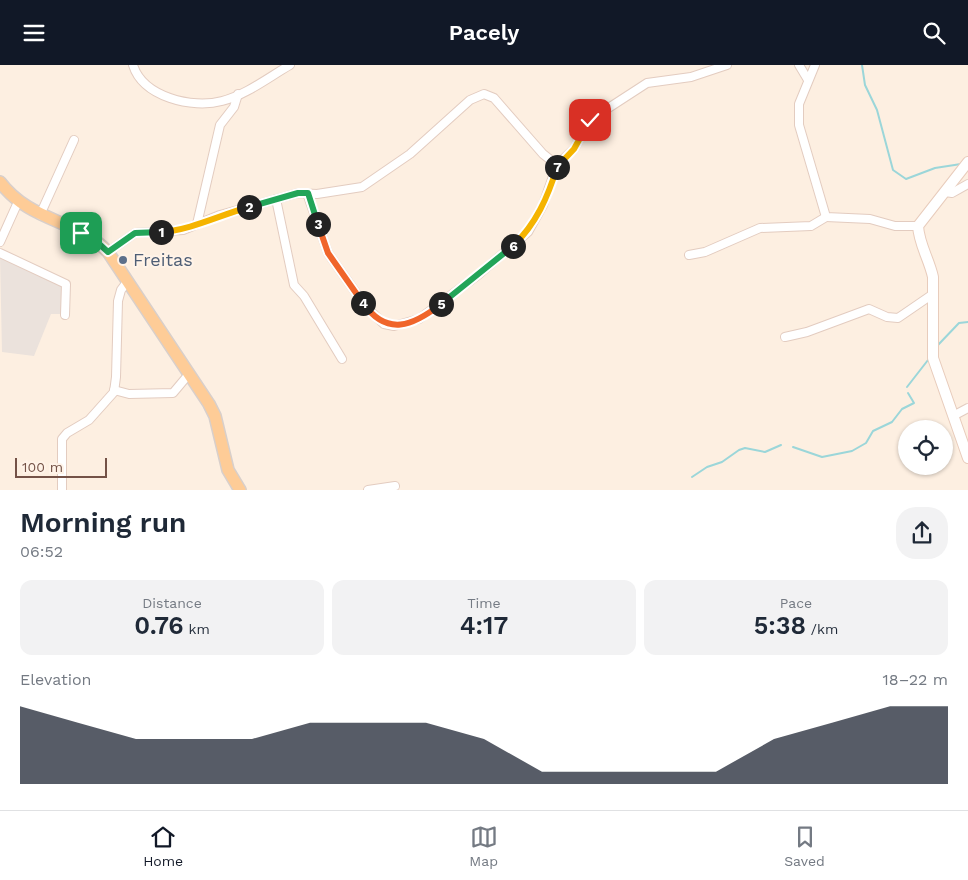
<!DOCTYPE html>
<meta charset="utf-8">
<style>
body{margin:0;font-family:"Work Sans",sans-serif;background:#f2f2f3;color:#1f2937;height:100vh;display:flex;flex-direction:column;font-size:19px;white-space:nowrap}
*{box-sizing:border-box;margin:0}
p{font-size:16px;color:#747a83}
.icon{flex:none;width:28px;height:28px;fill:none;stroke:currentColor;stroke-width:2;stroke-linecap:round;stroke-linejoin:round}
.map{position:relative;height:425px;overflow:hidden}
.details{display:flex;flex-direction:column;background:#fff;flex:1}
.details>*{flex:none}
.controls{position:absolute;left:898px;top:355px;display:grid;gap:10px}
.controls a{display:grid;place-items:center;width:55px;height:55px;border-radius:50%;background:#fff;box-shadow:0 1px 4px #0004;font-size:25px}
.scale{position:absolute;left:15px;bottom:12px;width:92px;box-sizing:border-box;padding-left:5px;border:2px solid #745247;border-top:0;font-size:14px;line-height:18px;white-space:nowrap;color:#745247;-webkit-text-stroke:4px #fff3e8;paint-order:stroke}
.pin{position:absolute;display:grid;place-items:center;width:42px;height:42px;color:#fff;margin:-21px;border-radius:10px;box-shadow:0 2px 8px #0006}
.km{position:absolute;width:25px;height:25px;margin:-12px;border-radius:50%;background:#222;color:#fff;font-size:14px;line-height:25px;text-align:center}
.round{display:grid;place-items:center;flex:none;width:52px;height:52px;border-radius:20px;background:#f2f2f3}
.overview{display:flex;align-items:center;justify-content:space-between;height:85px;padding:0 20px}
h1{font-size:28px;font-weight:600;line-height:38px}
.stats{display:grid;grid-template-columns:repeat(3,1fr);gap:8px;height:85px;padding:5px 20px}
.stats div{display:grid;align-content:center;border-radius:12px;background:#f2f2f3;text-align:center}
.stats b{font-size:25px;font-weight:600}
.stats small{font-size:14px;font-weight:400}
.stats p{font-size:14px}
.chart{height:140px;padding:10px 20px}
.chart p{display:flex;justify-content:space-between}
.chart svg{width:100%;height:90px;margin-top:5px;fill:#111827;opacity:.7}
header{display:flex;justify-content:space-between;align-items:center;height:65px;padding:0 20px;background:#111827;color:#fff;font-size:22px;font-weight:600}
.dock{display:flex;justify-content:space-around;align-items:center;height:70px;border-top:1px solid #e0e1e3;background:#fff;font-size:14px;color:#747a83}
.dock a{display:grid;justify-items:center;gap:2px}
.dock .active{color:#111827}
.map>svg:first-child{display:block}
.industrial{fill:#ebe2dc}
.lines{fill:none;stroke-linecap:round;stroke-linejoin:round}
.stream{stroke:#9bd6d9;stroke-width:2}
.street-casing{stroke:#e3ccc0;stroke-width:10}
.secondary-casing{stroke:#e8ccbc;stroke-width:12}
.primary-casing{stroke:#d8cfcb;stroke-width:14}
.street{stroke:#fff;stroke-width:8}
.secondary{stroke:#fff;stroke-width:10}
.primary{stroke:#fecc97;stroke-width:11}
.split-1-casing{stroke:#fff;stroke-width:10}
.split-2-casing{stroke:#fff;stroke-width:10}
.split-3-casing{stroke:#fff;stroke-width:10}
.split-4-casing{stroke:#fff;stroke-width:10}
.split-5-casing{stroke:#fff;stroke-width:10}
.split-6-casing{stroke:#fff;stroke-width:10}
.split-7-casing{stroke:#fff;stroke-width:10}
.split-8-casing{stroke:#fff;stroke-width:10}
.split-1{stroke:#22a559;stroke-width:6}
.split-2{stroke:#f5b400;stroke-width:6}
.split-3{stroke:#22a559;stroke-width:6}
.split-4{stroke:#f0652b;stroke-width:6}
.split-5{stroke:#f0652b;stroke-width:6}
.split-6{stroke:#22a559;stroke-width:6}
.split-7{stroke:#f5b400;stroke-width:6}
.split-8{stroke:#f5b400;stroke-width:6}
.service-dot{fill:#5c6f8a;stroke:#fff3e8;stroke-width:2}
.labels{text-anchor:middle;stroke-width:4;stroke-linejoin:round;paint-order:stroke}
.service-label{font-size:18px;fill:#4e5e75;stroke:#fff3e8;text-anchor:start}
</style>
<header><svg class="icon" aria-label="menu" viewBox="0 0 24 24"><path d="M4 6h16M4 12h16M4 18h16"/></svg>Pacely<svg class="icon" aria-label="search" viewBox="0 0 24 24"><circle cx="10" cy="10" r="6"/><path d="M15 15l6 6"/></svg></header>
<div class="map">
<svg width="968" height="425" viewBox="0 0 968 425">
<rect width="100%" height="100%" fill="#fdefe1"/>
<polygon class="industrial" points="0,191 62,219 63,249 51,249 34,291 2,287"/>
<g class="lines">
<g class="stream">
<polyline points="862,0 865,20 877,45 893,105 906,114 935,103 961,99"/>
<polyline points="938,280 959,258 968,257"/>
<polyline points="907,322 928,295"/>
<polyline points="793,382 822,392 852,386 866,378 873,366 892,357 902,344 914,338 908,328"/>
<polyline points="692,412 707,402 722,397 739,385 745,383 765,387 781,380"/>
</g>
<defs>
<g id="street">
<path d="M133 0C143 32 192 44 222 36 246 30 269 12 290 0"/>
<polyline points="799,0 808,15"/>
<polyline points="815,0 799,39 799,60 826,152 870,154 895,161 918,161"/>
<polyline points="945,127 952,128 968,119"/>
<polyline points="307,128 328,188 366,242 384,259 394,261 419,254 478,210 528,167 543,140 557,100 574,84 590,55 647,18 691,12 727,0"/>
<polyline points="276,134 294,220 304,231 342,294"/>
<polyline points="40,150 74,75"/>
<polyline points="197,159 220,60 234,42 238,29"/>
<polyline points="0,177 18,137"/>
<polyline points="108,187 135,168 183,165 220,150 298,128 317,129 362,122 410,89 470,35 484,29 494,33 543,89 557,100"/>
<polyline points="0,188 66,219 65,250"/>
<polyline points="689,190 705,187 760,163 811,161 826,152"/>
<polyline points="785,272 807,267 869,244 887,252 898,253 933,229"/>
<polyline points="114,325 129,329 173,328 189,309"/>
<polyline points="953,351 968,343"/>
<polyline points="62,425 62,374 67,368 89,355 114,327 116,312 118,236 121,225 127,217"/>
<polyline points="368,425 395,421"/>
</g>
<path id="secondary" d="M968 97 918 161C919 179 929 194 933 212V293L968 393"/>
<path id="primary" d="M0 117C31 158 77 154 108 187L209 339 215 351 228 405 240 425"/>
</defs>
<use href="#street" class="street-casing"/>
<use href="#secondary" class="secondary-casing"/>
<use href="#primary" class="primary-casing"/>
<use href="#street" class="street"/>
<use href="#secondary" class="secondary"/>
<use href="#primary" class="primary"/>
</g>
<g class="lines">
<defs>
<polyline id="split-1" points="81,168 97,177 108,187 135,168 161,167"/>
<path id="split-2" d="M161 167C191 165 220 150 249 142"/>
<polyline id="split-3" points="249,142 298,128 308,128 318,159"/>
<polyline id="split-4" points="318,159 328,188 363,238"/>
<path id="split-5" d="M363 238C387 272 413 261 441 239"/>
<polyline id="split-6" points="441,239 513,181"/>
<path id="split-7" d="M513 181C536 159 548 132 557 102"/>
<polyline id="split-8" points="557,102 574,84 590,55"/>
</defs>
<use href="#split-1" class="split-1-casing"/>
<use href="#split-2" class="split-2-casing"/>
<use href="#split-3" class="split-3-casing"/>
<use href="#split-4" class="split-4-casing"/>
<use href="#split-5" class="split-5-casing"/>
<use href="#split-6" class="split-6-casing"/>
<use href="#split-7" class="split-7-casing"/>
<use href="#split-8" class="split-8-casing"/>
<use href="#split-1" class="split-1"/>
<use href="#split-2" class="split-2"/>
<use href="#split-3" class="split-3"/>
<use href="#split-4" class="split-4"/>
<use href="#split-5" class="split-5"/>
<use href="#split-6" class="split-6"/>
<use href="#split-7" class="split-7"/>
<use href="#split-8" class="split-8"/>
</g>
<circle class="service-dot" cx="123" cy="195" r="5"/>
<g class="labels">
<g class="service-label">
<text x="133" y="201">Freitas</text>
</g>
</g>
</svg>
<div class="controls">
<a><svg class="icon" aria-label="locate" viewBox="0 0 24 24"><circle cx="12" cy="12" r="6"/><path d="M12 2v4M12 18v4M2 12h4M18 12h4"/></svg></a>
</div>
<div class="scale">100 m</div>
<div class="pin" style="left:81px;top:168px;background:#1e9e55"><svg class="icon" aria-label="arrive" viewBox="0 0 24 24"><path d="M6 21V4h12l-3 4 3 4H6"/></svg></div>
<div class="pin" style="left:590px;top:55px;background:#d93025"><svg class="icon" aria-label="check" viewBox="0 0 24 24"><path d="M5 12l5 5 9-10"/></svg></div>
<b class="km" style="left:161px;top:167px">1</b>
<b class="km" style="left:249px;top:142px">2</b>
<b class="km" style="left:318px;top:159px">3</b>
<b class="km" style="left:363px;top:238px">4</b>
<b class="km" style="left:441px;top:239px">5</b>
<b class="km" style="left:513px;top:181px">6</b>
<b class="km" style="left:557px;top:102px">7</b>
</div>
<section class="details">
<div class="overview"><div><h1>Morning run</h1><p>06:52</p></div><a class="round"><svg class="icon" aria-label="share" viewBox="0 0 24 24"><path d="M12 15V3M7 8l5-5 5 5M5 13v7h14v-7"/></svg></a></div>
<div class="stats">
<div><p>Distance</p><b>0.76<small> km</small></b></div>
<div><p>Time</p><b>4:17</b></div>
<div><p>Pace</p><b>5:38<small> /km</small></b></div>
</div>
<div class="chart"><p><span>Elevation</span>18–22 m</p>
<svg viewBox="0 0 160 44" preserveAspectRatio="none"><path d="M0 44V6L10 14L20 22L30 22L40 22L50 14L60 14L70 14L80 22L90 38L100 38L110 38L120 38L130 22L140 14L150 6L160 6V44z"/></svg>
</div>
</section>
<nav class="dock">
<a class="active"><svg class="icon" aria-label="home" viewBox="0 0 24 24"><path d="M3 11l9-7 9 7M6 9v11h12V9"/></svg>Home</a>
<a><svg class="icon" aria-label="map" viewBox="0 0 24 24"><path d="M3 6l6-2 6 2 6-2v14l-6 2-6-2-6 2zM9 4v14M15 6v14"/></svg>Map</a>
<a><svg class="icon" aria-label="saved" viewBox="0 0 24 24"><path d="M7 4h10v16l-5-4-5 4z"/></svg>Saved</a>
</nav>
